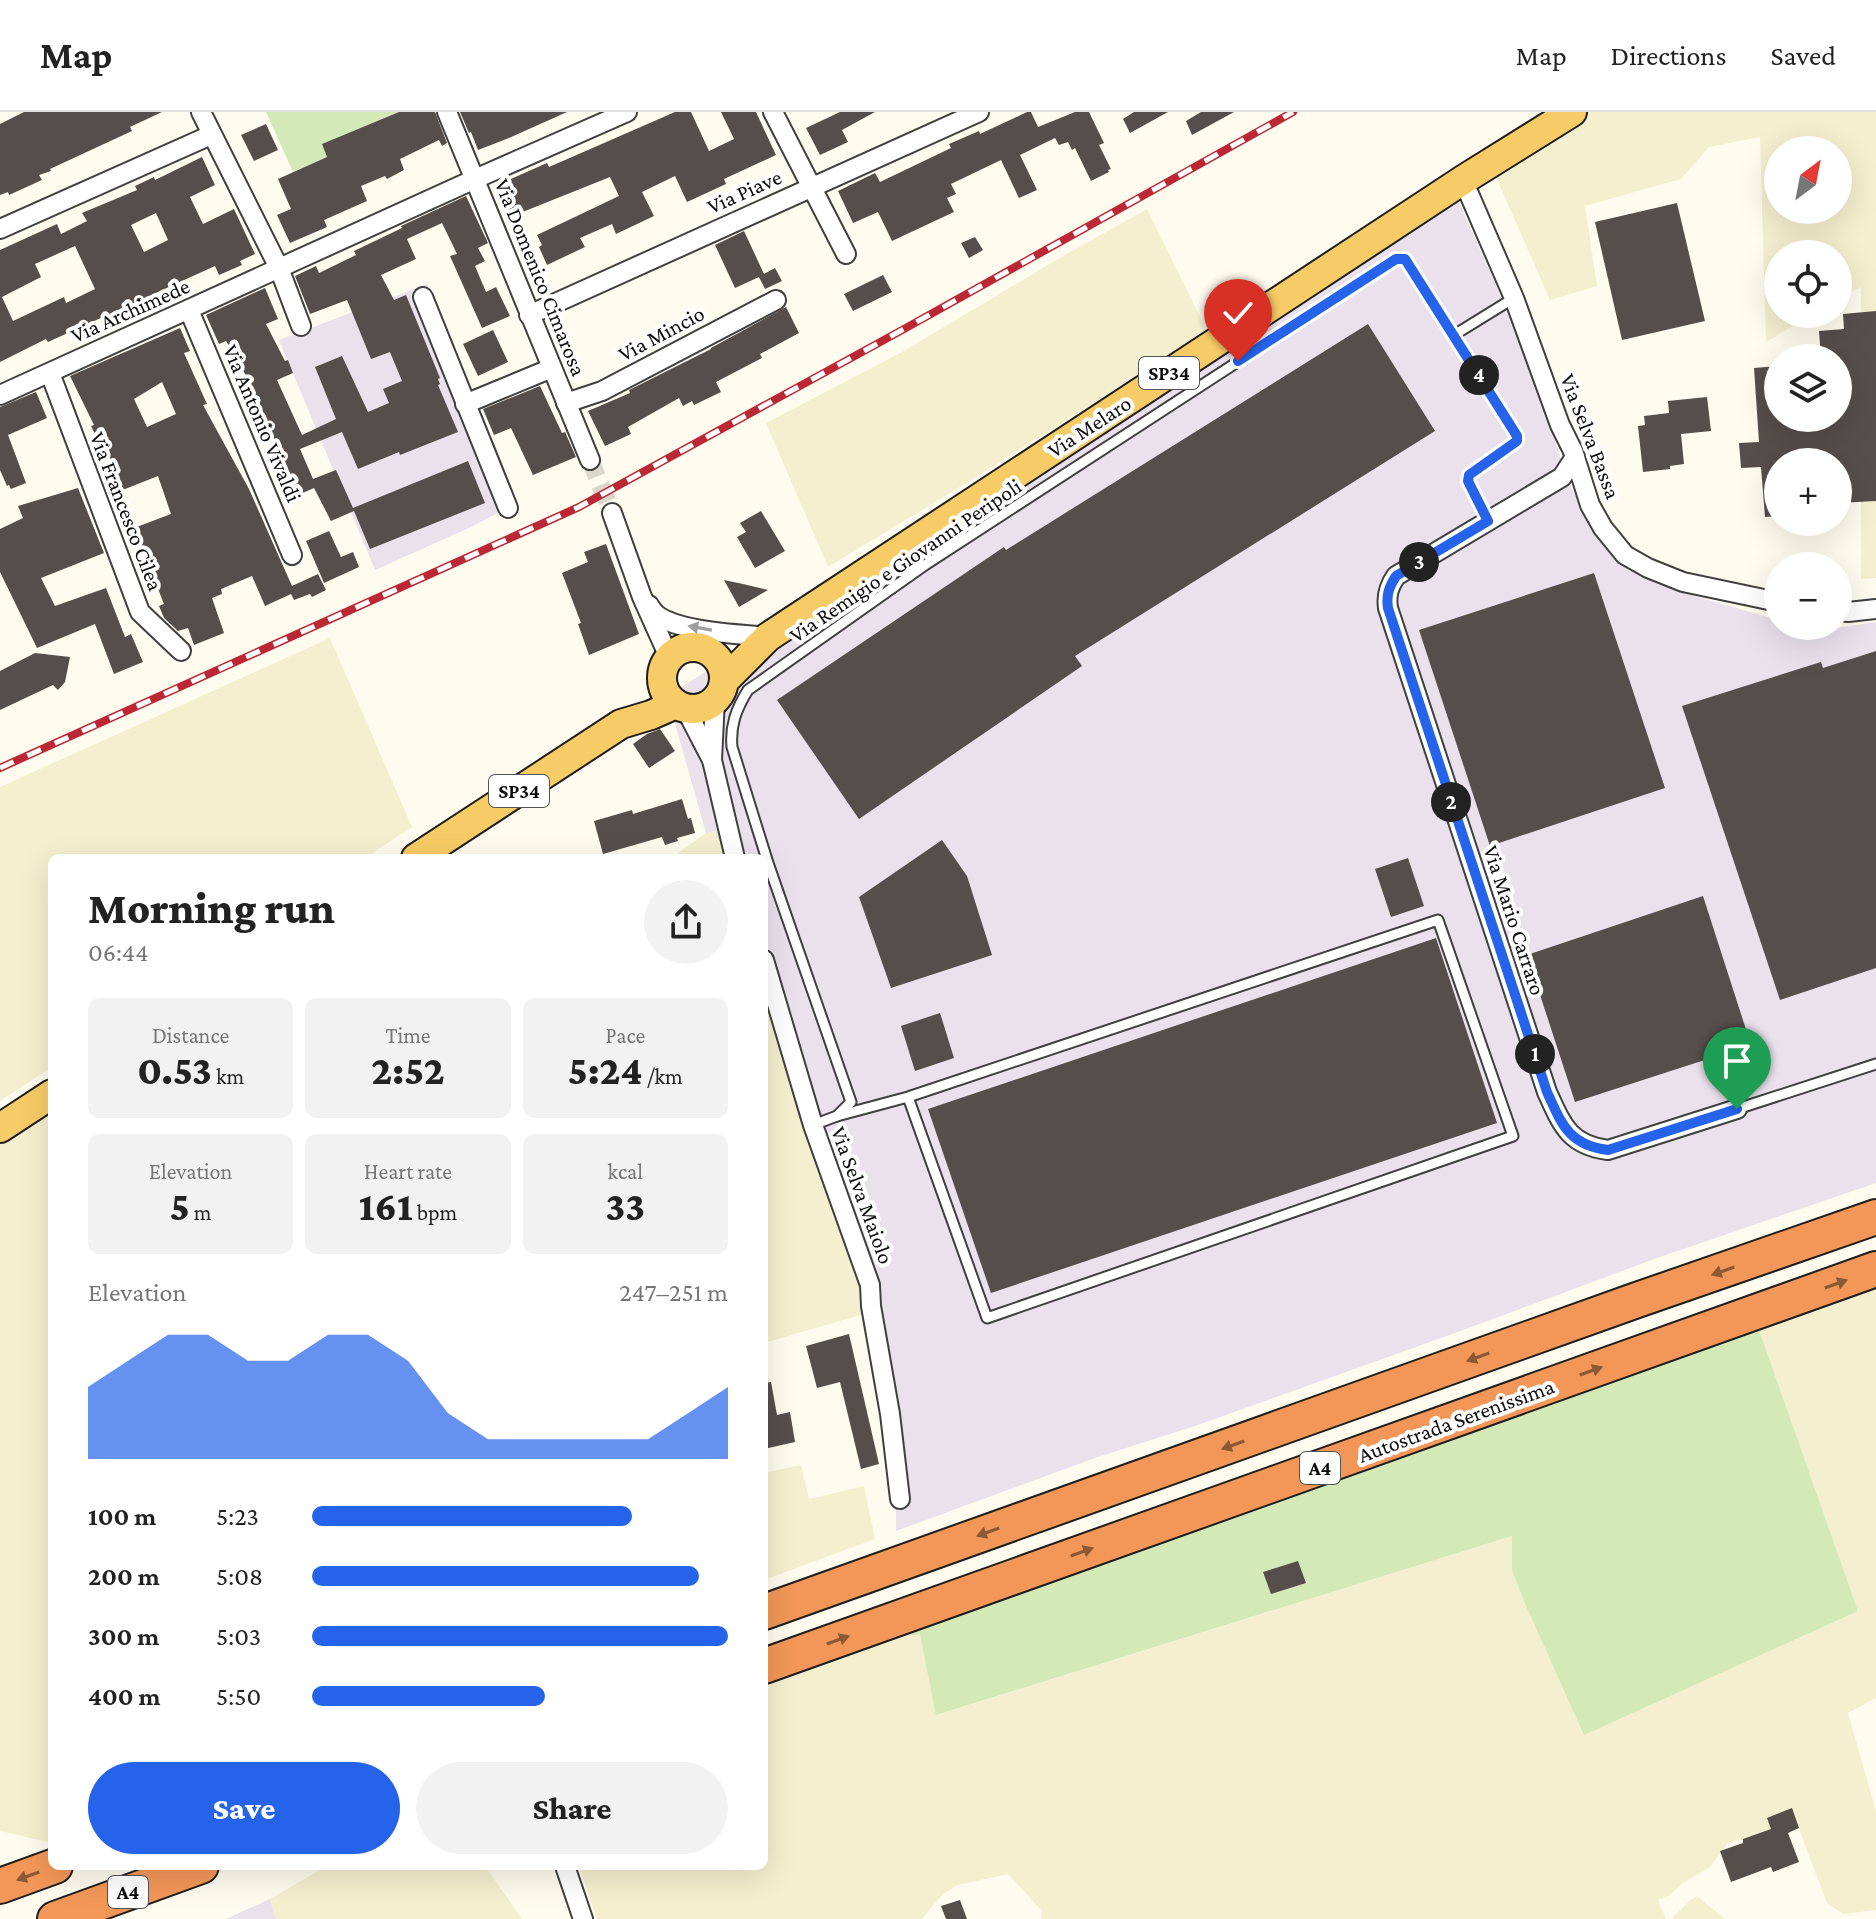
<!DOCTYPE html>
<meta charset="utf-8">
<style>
body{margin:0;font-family:"Crimson Pro",serif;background:#f2f2f2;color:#222;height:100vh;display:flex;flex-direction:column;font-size:30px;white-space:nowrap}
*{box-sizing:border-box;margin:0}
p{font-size:26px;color:#767676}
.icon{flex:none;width:44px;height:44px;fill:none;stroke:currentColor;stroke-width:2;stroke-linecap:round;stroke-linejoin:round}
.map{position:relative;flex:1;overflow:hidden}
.drawer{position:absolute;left:48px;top:742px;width:720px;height:1016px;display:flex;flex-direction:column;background:#fff;border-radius:12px;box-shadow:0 8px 32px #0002}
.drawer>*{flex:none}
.needle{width:52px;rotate:32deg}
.tools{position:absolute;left:1764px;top:24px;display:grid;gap:16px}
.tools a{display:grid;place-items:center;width:88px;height:88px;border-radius:50%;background:#fff;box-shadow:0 8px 32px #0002;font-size:40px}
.pin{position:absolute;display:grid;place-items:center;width:68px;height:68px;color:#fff;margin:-82px -34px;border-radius:50% 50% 50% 0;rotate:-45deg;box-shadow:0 0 8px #0007}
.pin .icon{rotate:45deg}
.km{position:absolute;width:40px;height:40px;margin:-20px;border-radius:50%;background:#222;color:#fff;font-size:22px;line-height:40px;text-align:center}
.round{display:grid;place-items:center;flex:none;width:84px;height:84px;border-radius:42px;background:#f2f2f2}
.head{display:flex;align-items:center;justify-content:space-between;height:136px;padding:0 40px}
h1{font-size:44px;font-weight:800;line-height:60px}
.figures{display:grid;grid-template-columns:repeat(3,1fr);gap:12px;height:136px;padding:8px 40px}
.figures div{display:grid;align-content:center;border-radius:12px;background:#f2f2f2;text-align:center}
.figures b{font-size:40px;font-weight:800}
.figures small{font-size:22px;font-weight:400}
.figures p{font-size:22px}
.chart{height:224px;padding:16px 40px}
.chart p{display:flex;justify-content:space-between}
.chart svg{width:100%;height:144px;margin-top:8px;fill:#2563eb;opacity:.7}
.primary-button{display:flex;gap:16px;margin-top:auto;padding:16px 40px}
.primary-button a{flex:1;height:92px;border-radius:48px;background:#2563eb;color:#fff;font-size:32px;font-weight:800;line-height:92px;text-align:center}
.primary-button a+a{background:#f2f2f2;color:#222}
ul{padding:0 40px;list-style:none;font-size:26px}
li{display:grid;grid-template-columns:128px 96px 1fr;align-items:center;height:60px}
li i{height:20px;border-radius:10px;background:#2563eb}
header{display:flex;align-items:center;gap:48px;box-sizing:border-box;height:112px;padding:0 40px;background:#fff;border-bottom:2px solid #e0e0e0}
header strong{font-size:38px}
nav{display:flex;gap:44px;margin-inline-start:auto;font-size:28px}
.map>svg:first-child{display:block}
.industrial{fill:#eae1ec}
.farmland{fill:#f4efce;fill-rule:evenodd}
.green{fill:#d3e9b8}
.building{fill:#564e4a;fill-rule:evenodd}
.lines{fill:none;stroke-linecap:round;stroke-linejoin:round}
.street-tunnel{stroke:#dbd7cc;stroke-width:18;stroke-dasharray:18 9;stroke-linecap:butt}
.lane-casing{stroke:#404040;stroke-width:13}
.street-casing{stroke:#404040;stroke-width:22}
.primary-casing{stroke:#1e1e1e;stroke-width:32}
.highway-casing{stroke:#1e1e1e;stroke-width:38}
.lane{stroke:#fff;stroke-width:9}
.street{stroke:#fff;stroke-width:18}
.primary{stroke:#f7cc66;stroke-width:28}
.highway{stroke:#f29758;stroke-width:34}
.rail-casing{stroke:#bc2735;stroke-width:8}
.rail{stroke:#fff;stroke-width:5;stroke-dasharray:15;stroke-linecap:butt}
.oneway{fill:#9e9e9e}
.oneway2{fill:#8b5936}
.route-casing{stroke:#fff;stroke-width:16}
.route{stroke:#2563eb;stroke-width:10}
.labels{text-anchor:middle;stroke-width:8;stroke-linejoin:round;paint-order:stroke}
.shield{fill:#fff;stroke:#565656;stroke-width:2}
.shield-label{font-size:20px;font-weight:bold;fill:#0d0d0d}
.street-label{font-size:22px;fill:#0d0d0d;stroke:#fff}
</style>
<header>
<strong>Map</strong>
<nav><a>Map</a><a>Directions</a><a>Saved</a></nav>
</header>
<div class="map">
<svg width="1876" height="1807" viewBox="0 0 1876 1807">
<rect width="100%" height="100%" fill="#fffbee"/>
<g class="industrial">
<polygon points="1453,77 1528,245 1568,369 1587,407 1599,426 1626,456 1691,483 1778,508 1778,514 1798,514 1816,519 1876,510 1876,1071 1657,1146 1455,1221 1198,1313 1095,1346 896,1419 896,1401 888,1312 825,1031 814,985 778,863 764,832 764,746 727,746 715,719 706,721 672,601 662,587 777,515"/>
<polygon points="427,172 475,291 497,337 517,391 469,416 375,458 279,228"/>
<polygon points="270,1787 276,1807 226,1807"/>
</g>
<g class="farmland">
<path d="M1577 0H1876V466L1861 467V175L1838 187V142H1778V202H1813L1766 230 1760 25 1709 35 1681 67 1585 94 1597 174 1550 188 1499 72 1493 52ZM1778 38H1838V98H1778Z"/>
<polygon points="1147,97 1207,219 965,372 828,455 766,311 902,240 1063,144"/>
<polygon points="330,526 412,715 365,746 52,746 52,955 0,989 0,675"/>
<polygon points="715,719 727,746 671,746 706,721"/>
<polygon points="764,832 778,863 814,985 825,1031 869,1173 864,1202 764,1231"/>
<polygon points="52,987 52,1731 0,1719 0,1020"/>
<polygon points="1876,1169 1876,1586 1848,1601 1876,1699 1876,1798 1843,1802 1827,1791 1797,1712 1728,1731 1710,1755 1683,1771 1670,1783 1658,1788 1666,1807 1041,1807 1042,1799 1008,1762 958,1773 943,1782 922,1807 597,1807 579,1754 764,1754 764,1566 896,1519 920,1521 937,1603 1512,1424 1513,1458 1526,1494 1584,1622 1858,1499 1757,1212"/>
<polygon points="801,1353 809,1387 864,1374 875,1427 764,1468 764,1361"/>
<polygon points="327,1754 485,1754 522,1807 276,1807 270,1787"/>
<polygon points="1697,1784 1725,1807 1672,1807 1687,1791"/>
</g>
<g class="green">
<polygon points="266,0 399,0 323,32 327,45 293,60"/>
<polygon points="1757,1212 1858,1499 1584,1623 1526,1494 1512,1458 1512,1424 936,1603 920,1522 915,1523 896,1519"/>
</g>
<g class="building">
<polygon points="24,0 162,0 130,15 132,19 50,57 51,59 39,63 42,68 9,83 8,80 0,83 0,12"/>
<polygon points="399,0 435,0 447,31 442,34 439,28 400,47 404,58 387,67 385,64 361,74 367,89 324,108 327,115 290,131 277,103 291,97 278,67 327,45 322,32"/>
<polygon points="460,0 567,0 509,26 478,38 471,20 469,21"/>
<polygon points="675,0 691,0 709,39 734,27 721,0 756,0 776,43 724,67 726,72 687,90 675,64 642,80 654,104 616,122 612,112 580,126 585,135 547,153 539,135 542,133 537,123 619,84 610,65 510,105 495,74 547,51 549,55"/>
<polygon points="840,0 875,0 842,18 848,30 820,43 806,16"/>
<polygon points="1027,0 1031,0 1038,15 1075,0 1089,0 1104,31 1099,33 1111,57 1108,58 1109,60 1091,69 1075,36 1072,38 1068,30 1059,33 1055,26 1020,43 1037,78 1019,86 1001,48 951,72 956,82 947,86 954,100 892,129 878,100 853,111 838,79 875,61 880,70 951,36 949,32 979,19 980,22"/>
<polygon points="1134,0 1168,0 1130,21 1123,7"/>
<polygon points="1201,0 1234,0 1192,23 1186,9"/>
<polygon points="266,12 278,38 254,49 241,23"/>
<path d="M202 45 215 73 190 85 203 112 234 97 255 142 240 149 242 153 219 163 215 154 48 230 46 227 0 250V138L57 112 61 122 87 109 82 101 137 78 135 74 154 65 155 68ZM156 101 168 128 144 140 131 113ZM75 134 95 177 66 191 64 185 13 209 2 185 41 165 35 152Z"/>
<polygon points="466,84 488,131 478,136 485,149 475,154 486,180 496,175 510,204 482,216 450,144 457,142 442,111 407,127 416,147 381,163 394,188 406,183 440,266 438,267 440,272 438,273 458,320 400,343 399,340 358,357 342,320 300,337 313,367 336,358 353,396 468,349 485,391 370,437 354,399 331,409 314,376 289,387 277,359 281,357 246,285 256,281 226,229 219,232 206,203 265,176 278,207 266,212 285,249 288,248 293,261 277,268 302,323 336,307 315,255 342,244 368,300 389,291 383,277 402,269 390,240 371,247 347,188 310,202 295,164 316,154 319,161 356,143 354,139 402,116 401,114"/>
<polygon points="1677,91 1705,209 1622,228 1595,110"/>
<polygon points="744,119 764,162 775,156 782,169 765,177 759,165 735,176 715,133"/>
<polygon points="975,125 983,138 969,146 961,131"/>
<polygon points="883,163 892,180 853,199 844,182"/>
<polygon points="786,195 799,221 760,242 762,246 716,270 721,280 694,293 692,289 683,294 679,286 628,315 631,322 605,334 588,299 630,281 629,278 711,237 711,236"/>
<polygon points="1876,199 1876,389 1838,391 1838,350 1778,350 1778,404 1765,405 1761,355 1741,356 1739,331 1759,330 1754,256 1778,254 1778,306 1838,306 1838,246 1821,246 1819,219 1844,217 1843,202"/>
<polygon points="1368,212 1435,319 1075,544 1082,554 859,707 777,588 1004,435 1006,438"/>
<path d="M180 216 190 239 184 241 207 292 203 293 249 377 292 474 318 462 326 478 312 485 310 482 294 488 291 482 265 494 252 464 221 477 222 482 212 486 224 521 194 533 188 516 178 519 164 506 159 494 164 492 134 416 171 402 158 364 120 379 114 365 117 364 107 338 103 339 91 314 94 313 70 264ZM162 270 176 302 147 315 134 287Z"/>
<polygon points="493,218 508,250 478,264 463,232"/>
<polygon points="540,274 562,321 565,320 576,345 533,363 511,316 494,323 483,297"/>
<polygon points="36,280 47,306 8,323 26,371 11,377 9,373 7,374 0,358 0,295"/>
<polygon points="1707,285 1711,319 1681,322 1684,352 1670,354 1670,357 1643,360 1638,314 1645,313 1644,304 1669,301 1668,289"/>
<polygon points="78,376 104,441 41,466 55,494 106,476 125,525 131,522 143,550 114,562 95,512 37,536 0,460 0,417 23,406 18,394"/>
<polygon points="761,399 785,439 755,456 737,425 746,420 740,411"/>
<polygon points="329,419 341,445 353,440 359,455 324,471 306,429"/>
<polygon points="606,432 639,522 589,543 578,512 581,511 562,461 588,450 584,440"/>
<polygon points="1594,461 1665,676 1490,734 1419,518"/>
<polygon points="724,468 743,472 768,478 739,495"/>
<polygon points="1876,539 1876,856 1780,888 1682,594 1821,550 1823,556"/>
<polygon points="35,541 70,545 65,570 58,578 53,573 0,598 0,559"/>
<polygon points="660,617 675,639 649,656 633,632 647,622"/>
<polygon points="682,687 688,707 691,706 695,721 677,726 678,729 665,733 662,725 603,742 594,709 632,698 633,702"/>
<polygon points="942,728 967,764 992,843 891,876 859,785"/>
<polygon points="1408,746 1424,794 1391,805 1375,757"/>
<polygon points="1703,784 1751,933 1575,990 1527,843"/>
<polygon points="1436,826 1497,1011 991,1181 928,997"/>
<polygon points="940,901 954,946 915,959 901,914"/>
<polygon points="849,1222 879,1352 861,1357 840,1270 817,1276 806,1234"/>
<polygon points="771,1270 777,1303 790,1300 795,1330 764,1337 764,1271"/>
<polygon points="1298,1449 1306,1471 1271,1482 1263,1460"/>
<polygon points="1792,1696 1799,1716 1788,1721 1799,1750 1773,1760 1771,1755 1731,1770 1720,1739 1743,1731 1743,1727 1771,1717 1767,1706"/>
<polygon points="960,1788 967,1807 946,1807 941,1794"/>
</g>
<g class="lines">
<polyline class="street-tunnel" points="590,348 612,401"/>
<defs>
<g id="lane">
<polyline points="1454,223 1514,186"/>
<polyline points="1737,997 1876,952"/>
<polyline points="837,1004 908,985 1438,808 1513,1024 987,1206 908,985"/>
<path d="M813 1013 837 1004 851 990 768 751 732 635C730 614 736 597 748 578L925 453 1396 147H1405L1517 324V329L1469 363 1468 369 1488 409"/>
</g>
<g id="street">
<polyline points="201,0 279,156 301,214"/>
<polyline points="447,0 590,348"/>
<polyline points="773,0 846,142"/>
<polyline points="1463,68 1514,186 1560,313 1573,339 1590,393 1603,416 1625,443 1648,456 1683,470 1778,490"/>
<polyline points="0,117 211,23"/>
<polyline points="423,185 508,396"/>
<polyline points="189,198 292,443"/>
<polyline points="529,203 979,0"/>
<polyline points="50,261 140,500 181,539"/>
<polyline points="0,283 475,67 627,0"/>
<polyline points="566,291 602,279 776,188"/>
<polyline points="465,292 552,256"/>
<path d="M1573 339 1575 345 1562 365 1396 464C1389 474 1386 483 1388 496L1547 980C1562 1013 1569 1033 1608 1038L1737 997"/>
<polyline points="612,401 642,485 669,545"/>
<path d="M649 493C651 496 653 500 657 503 679 520 740 522 768 525"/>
<polyline points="1838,499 1848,500 1876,497"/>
<polyline points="685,596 712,648 735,746"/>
<polyline points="712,648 715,587"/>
<polyline points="764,848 813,1013 870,1173 871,1194 890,1302 900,1387"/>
<polyline points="565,1754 583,1807"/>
</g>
<g id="primary">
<circle cx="693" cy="566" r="31"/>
<polyline points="724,569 768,525 1463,68 1572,0"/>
<polyline points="416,746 621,612 651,603 676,592"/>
<polyline points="0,1016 52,982"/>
</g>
<g id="highway">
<polyline points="764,1500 1637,1188 1876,1105"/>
<polyline points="764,1554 1876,1157"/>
<polyline points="0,1774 55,1754"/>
<polyline points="55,1807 201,1754"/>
</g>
</defs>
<use href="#lane" class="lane-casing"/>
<use href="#street" class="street-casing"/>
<use href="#primary" class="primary-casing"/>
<use href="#highway" class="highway-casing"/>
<use href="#lane" class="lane"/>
<use href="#street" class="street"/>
<use href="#primary" class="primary"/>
<use href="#highway" class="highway"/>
<defs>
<polyline id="rail" points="0,656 579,395 904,217 1293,0"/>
</defs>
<use href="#rail" class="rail-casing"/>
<use href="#rail" class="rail"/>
</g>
<defs><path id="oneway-solid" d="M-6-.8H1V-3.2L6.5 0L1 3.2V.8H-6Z" transform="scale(2)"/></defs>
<use class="oneway" href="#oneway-solid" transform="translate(700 516) rotate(-170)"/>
<g class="oneway2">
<use href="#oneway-solid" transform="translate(1723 1159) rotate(161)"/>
<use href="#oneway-solid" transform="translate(1836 1172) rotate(-20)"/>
<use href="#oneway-solid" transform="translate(1478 1245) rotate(160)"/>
<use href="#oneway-solid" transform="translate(1591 1259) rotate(-20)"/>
<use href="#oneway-solid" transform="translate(1233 1333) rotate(160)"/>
<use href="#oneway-solid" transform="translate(988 1420) rotate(160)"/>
<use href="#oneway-solid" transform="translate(1082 1440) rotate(-20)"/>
<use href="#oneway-solid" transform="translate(838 1528) rotate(-20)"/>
<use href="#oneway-solid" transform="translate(28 1764) rotate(160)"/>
</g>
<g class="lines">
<defs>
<path id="route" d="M1238 249 1396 147H1405L1517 324V329L1469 363 1468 369 1488 409 1396 464C1389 475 1386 483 1388 496L1547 980C1562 1013 1569 1033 1608 1038L1737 997"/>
</defs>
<use href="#route" class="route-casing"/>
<use href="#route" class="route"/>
</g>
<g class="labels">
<g class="shield">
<rect x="1139" y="245" width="60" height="32" rx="6"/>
<rect x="489" y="663" width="60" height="32" rx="6"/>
<rect x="1300" y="1340" width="40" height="32" rx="6"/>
<rect x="108" y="1764" width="40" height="32" rx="6"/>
</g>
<g class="shield-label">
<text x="1169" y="268">SP34</text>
<text x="519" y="686">SP34</text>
<text x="1320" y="1363">A4</text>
<text x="128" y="1787">A4</text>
</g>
<g class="street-label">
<text transform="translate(744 79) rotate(-24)" y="8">Via Piave</text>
<text transform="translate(541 165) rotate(68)" y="8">Via Domenico Cimarosa</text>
<text transform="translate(130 198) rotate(-24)" y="8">Via Archimede</text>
<text transform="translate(661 221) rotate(-28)" y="8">Via Mincio</text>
<text transform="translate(263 311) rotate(67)" y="8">Via Antonio Vivaldi</text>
<text transform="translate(1089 314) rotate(-33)" y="8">Via Melaro</text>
<text transform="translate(1591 324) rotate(69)" y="8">Via Selva Bassa</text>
<text transform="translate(127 399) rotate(69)" y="8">Via Francesco Cilea</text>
<text transform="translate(905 448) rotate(-34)" y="8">Via Remigio e Giovanni Peripoli</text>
<text transform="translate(1515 808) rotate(72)" y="8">Via Mario Carraro</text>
<text transform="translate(863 1083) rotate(70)" y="8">Via Selva Maiolo</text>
<text transform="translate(1456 1308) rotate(-20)" y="8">Autostrada Serenissima</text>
</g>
</g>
</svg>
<div class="tools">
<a><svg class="needle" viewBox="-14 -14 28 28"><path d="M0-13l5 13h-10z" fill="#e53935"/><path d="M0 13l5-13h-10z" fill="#767676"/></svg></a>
<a><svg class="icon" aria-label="locate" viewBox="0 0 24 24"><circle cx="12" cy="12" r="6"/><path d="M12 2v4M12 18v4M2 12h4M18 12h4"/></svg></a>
<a><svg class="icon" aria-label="layers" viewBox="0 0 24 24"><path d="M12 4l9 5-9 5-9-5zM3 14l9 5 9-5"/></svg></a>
<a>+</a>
<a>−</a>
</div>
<div class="pin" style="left:1737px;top:997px;background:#1e9e55"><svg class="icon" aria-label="arrive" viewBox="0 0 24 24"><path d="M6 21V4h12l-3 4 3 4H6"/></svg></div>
<div class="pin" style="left:1238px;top:249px;background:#d93025"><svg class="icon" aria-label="check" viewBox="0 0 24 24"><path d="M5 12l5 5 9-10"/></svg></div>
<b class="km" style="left:1535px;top:942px">1</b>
<b class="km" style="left:1451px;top:690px">2</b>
<b class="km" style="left:1419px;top:450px">3</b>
<b class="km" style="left:1479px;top:263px">4</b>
<section class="drawer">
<div class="head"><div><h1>Morning run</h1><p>06:44</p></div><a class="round"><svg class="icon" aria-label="share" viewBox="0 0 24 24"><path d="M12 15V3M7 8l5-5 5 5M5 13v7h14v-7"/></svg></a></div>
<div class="figures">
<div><p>Distance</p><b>0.53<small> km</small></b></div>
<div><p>Time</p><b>2:52</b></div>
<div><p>Pace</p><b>5:24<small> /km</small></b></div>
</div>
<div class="figures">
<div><p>Elevation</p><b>5<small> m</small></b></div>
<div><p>Heart rate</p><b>161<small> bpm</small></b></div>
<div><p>kcal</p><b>33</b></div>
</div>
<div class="chart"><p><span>Elevation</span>247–251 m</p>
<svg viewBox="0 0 160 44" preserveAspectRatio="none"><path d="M0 44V22L10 14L20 6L30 6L40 14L50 14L60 6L70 6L80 14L90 30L100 38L110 38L120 38L130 38L140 38L150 30L160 22V44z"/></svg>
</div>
<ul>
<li><b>100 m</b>5:23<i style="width:77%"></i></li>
<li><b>200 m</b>5:08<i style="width:93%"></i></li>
<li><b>300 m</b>5:03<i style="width:100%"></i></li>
<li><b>400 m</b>5:50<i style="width:56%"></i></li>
</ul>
<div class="primary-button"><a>Save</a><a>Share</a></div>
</section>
</div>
